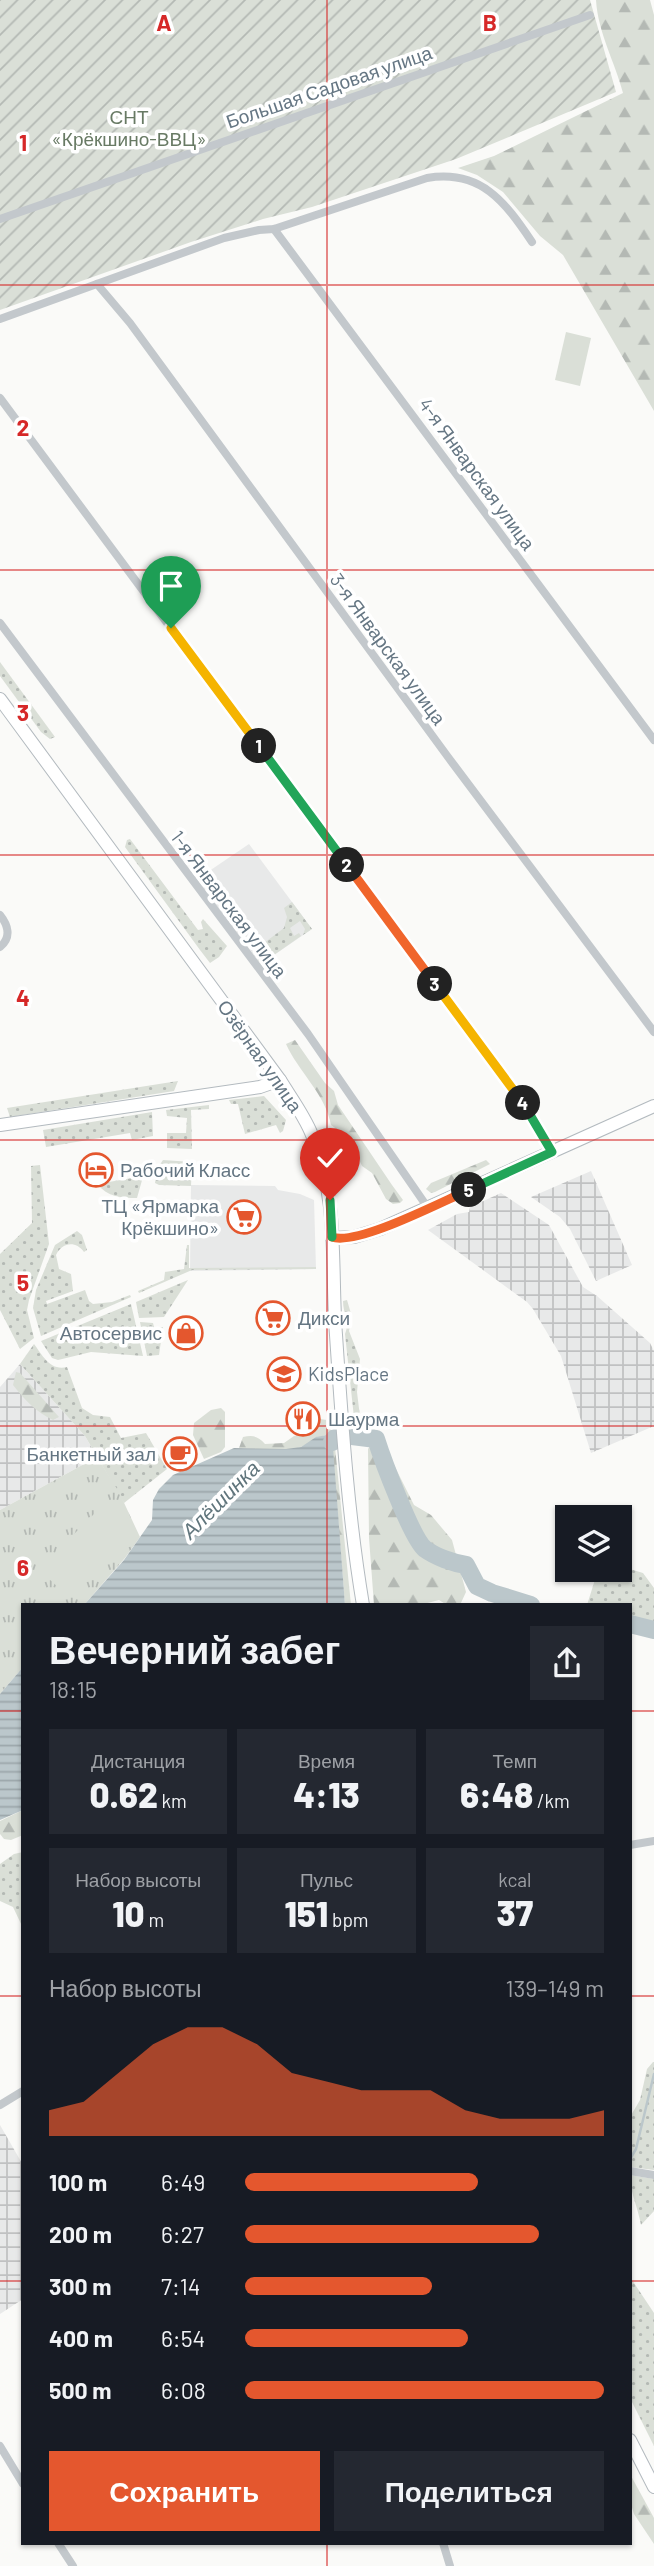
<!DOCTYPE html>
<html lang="ru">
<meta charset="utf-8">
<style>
body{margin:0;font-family:Barlow,sans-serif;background:#242831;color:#f1f3f6;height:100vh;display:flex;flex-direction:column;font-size:26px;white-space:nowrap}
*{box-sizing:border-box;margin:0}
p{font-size:23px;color:#9ea1a6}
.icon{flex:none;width:38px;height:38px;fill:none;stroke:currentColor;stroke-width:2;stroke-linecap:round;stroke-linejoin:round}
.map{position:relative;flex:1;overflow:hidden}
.side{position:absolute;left:21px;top:1603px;width:611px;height:942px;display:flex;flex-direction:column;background:#171b24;border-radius:0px;box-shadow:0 2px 5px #0004}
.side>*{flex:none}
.fabs{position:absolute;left:555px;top:1505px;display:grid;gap:14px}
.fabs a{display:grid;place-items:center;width:77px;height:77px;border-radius:0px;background:#171b24;box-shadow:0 2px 5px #0004;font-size:35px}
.pin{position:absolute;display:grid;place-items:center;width:60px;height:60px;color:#fff;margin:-72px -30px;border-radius:50% 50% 50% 0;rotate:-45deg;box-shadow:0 0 7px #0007}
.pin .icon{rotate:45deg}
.km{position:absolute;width:35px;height:35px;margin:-18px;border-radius:50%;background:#222;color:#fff;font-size:19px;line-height:35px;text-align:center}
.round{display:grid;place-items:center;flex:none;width:74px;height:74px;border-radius:0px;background:#242831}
.summary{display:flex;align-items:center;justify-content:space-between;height:119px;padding:0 28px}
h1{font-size:38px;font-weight:800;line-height:52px}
.metrics{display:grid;grid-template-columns:repeat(3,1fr);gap:10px;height:119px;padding:7px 28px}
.metrics div{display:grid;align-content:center;border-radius:0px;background:#242831;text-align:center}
.metrics b{font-size:35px;font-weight:800}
.metrics small{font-size:19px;font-weight:400}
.metrics p{font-size:19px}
.chart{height:196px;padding:14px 28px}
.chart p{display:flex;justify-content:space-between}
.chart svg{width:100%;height:126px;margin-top:7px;fill:#e4572e;opacity:.7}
.action{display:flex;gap:14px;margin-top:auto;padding:14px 28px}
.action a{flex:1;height:80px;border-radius:0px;background:#e4572e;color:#fff;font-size:28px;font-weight:800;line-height:80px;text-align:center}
.action a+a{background:#242831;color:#f1f3f6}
ul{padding:0 28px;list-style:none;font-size:23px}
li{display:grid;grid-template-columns:112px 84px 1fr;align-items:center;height:52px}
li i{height:18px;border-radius:9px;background:#e4572e}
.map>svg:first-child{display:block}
.built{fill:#e8e9e9}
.industrial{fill:url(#industrial-grid)}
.grass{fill:url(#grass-dots)}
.forest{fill:url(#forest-firs)}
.park{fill:url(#park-tufts)}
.garden{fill:url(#garden-furrows)}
.pitch{fill:#dadfd7}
.water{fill:url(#water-rules)}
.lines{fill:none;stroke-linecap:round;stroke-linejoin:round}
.stream{stroke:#bbc7cb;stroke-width:2.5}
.river{stroke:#bbc7cb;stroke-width:18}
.secondary-casing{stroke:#b3babf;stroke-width:14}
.street{stroke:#c3c8cc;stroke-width:8}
.secondary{stroke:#fff;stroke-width:12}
.split-1-casing{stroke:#fff;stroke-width:14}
.split-2-casing{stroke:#fff;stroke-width:14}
.split-3-casing{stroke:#fff;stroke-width:14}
.split-4-casing{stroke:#fff;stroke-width:14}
.split-5-casing{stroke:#fff;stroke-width:14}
.split-6-casing{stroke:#fff;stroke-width:14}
.split-7-casing{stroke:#fff;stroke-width:14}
.split-1{stroke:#f5b400;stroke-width:9}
.split-2{stroke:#22a559;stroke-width:9}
.split-3{stroke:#f0652b;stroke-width:9}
.split-4{stroke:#f5b400;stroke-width:9}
.split-5{stroke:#22a559;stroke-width:9}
.split-6{stroke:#f0652b;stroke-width:9}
.split-7{stroke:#22a559;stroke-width:9}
.grid{fill:none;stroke:#d62828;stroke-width:2;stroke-opacity:0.55}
.labels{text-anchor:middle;stroke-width:7;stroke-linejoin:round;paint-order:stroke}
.street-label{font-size:19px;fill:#657683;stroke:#fff}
.park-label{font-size:19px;fill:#687a64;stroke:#fff}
.poi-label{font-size:19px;fill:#657683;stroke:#fff;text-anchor:start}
.water-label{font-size:21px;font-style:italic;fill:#60757c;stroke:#fff}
.grid-label{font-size:23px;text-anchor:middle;font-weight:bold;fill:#d62828;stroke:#fff;stroke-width:7;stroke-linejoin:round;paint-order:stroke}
</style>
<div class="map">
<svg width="654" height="2566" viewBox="0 0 654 2566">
<defs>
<pattern id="industrial-grid" width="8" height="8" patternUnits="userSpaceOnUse" patternTransform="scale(1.75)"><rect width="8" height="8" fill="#e8e9e9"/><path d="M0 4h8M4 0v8" fill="none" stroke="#c0c1c2"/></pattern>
<pattern id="grass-dots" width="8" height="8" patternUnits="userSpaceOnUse" patternTransform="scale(1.75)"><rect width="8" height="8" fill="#dadfd7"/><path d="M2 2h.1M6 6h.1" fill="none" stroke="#b4b9b4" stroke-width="1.8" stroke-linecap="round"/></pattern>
<pattern id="forest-firs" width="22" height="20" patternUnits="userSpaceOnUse" patternTransform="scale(1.75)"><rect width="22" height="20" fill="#dadfd7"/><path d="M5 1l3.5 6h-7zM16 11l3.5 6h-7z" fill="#b4b9b4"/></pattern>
<pattern id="park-tufts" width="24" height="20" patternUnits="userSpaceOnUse" patternTransform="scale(1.75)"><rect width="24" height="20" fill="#dadfd7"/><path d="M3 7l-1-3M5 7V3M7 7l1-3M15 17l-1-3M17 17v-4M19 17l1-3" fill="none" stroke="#b4b9b4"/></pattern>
<pattern id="garden-furrows" width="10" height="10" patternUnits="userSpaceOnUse" patternTransform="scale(1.75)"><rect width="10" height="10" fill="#dadfd7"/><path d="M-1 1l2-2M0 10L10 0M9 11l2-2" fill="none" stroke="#b4b9b4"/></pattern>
<pattern id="water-rules" width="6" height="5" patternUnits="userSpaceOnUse" patternTransform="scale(1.75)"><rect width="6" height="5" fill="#bbc7cb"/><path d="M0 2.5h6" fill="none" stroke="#9ca6aa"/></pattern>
</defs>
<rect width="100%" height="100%" fill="#fafaf8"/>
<g class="built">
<polygon points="249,844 312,929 261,964 196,880"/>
<polygon points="191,1185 275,1186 278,1190 300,1194 314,1200 316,1269 190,1271"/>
</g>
<g class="industrial">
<polygon points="591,1171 632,1265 596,1281 570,1229 560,1217 531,1197"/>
<polygon points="501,1193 549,1225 583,1287 597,1296 650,1343 654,1351 654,1426 591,1453 561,1356 533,1309 527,1302 428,1230 457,1214 469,1212 470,1207"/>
<polygon points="20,1364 85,1436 97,1457 0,1510 0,1387"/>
<polygon points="0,2125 23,2165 23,2299 0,2314"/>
</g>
<g class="grass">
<polygon points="0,662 55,737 50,739 41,732 0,676"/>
<polygon points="130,839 198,930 203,929 201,922 203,919 227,946 219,957 210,963 200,950 125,847 127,840"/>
<polygon points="292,902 312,929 303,935 305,929 300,921 290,928 294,936 299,933 301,936 261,964 252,952 284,928 287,917 284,908"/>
<polygon points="178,1081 174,1091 10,1117 7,1108"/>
<polygon points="264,1096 286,1120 283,1131 280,1133 276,1125 245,1134 238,1104 231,1104 229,1100"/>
<polygon points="209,1105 209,1109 191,1110 192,1149 167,1148 167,1133 186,1133 187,1118 167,1116 166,1110"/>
<polygon points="152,1112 153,1136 132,1140 130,1133 46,1147 43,1130"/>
<polygon points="163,1160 192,1162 191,1186 159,1185 155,1183 157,1169"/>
<polygon points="40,1165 49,1244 29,1300 27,1310 34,1338 20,1349 0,1310 0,1254 32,1223 31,1166"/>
<path d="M137 1166H146L137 1198C121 1198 108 1197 97 1184L138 1177Z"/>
<path d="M77 1231 82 1235 87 1250 84 1252C75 1240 62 1243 56 1255L59 1269 71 1274 73 1291 46 1301 47 1304 85 1290 89 1301 93 1304 112 1302 130 1295 131 1297 41 1336 33 1308 36 1290 55 1245Z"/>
<polygon points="187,1245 189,1245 189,1268 316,1267 316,1269 192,1270 139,1293 138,1291 164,1280 165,1272 184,1269"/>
<polygon points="188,1280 164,1317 139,1318 136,1302"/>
<path d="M347 1300 352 1317 349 1331 360 1359 357 1392 361 1425 359 1429 355 1427 345 1334C350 1323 343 1313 343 1301Z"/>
<polygon points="131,1304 143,1356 91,1352 58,1360 52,1358 41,1341"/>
<polygon points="140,1322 153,1323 154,1327 163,1327 159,1355 147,1356"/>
<path d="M34 1344C43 1356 50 1371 67 1367L82 1408 93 1415 110 1417 121 1438 146 1433 167 1469 124 1503 85 1436 20 1364Z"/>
<polygon points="620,1566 643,1573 654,1588 654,1630 630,1624 630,1605 587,1605 598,1570 620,1570"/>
<polygon points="23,1852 23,1925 22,1926 13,1907 0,1901 0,1864 14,1854"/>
<polygon points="653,2062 654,2062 654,2170 630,2167 630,2117 640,2100 647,2069"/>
<path d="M630 2175 654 2179V2211L641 2225C638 2207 630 2193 630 2175Z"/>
<polygon points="632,2280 654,2313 654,2446 630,2398 630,2284"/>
</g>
<g class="forest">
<path d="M596 0H650L654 15V411L563 255 540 236 503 192 477 175 458 168 494 156 623 93C615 62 598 33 596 0Z"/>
<path d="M295 1040 325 1083 334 1091 338 1105 392 1185 403 1200 400 1203 393 1204 386 1199 372 1173 362 1166 349 1138 331 1125C326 1095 298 1071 286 1044Z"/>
<polygon points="486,1160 490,1164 435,1192 431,1193 426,1189 431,1183"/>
<path d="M16 1372 20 1373 59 1417 53 1420C37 1413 24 1399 13 1385Z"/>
<polygon points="221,1408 225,1412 225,1447 221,1452 204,1459 193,1435 194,1423 211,1410"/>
<path d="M320 1419 327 1420 332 1434C319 1435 312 1442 301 1447 284 1454 257 1448 239 1448L243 1437C253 1435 258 1436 265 1444L284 1443 294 1436 306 1434 316 1427 317 1422Z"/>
<polygon points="378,1433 414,1505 431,1515 452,1540 466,1592 460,1605 447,1605 439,1600 420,1605 374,1605 369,1538 368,1449"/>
<polygon points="332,1446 335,1447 351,1605 345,1605"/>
<polygon points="23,1810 23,1835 11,1840 4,1839 0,1834 0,1821"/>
<polygon points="630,2474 654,2518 654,2544 634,2514 630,2501"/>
</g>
<polygon class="park" points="97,1457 119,1492 140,1537 125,1558 84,1605 23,1605 23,1667 0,1694 0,1510"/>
<polygon class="garden" points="0,0 590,0 616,92 456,159 312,207 263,219 191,242 0,310"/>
<g class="pitch">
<polygon points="566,332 591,338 580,386 555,380"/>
<polygon points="106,1502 133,1529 67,1596 39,1569"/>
</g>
<g class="water">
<polygon points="332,1434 345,1605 84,1605 124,1560 152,1520 153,1500 159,1489 173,1475 234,1448 286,1449 301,1447 316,1437"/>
<polygon points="23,1667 23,1810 0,1820 0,1694"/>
</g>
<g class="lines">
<polyline class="stream" points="630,2159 636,2149 654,2074"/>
<g class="river">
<path d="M352 1436 376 1439C382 1458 412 1539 425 1549 436 1557 453 1563 466 1565L477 1586 492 1593 531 1605"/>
<polyline points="332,1442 335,1438"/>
<polyline points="630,1624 654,1630"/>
</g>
<defs>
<g id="secondary">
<path d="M0 699 280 1080C291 1098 304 1115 312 1135 339 1198 331 1268 336 1335 342 1424 348 1516 363 1605"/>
<polyline points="0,1125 260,1087 280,1080"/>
<polyline points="332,1238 354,1237 380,1229 654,1106"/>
<polyline points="630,2440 654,2487"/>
</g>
</defs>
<use href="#secondary" class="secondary-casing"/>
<g class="street">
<polyline points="0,219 590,15"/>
<polyline points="274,229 654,740"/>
<polyline points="97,284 130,323 448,757 654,1032"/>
<path d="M0 319 224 238 259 230 274 229 427 178C481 169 505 202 532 242"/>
<polyline points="0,398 528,1109 552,1152"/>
<polyline points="0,623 308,1034 428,1208"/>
<path d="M0 915C8 925 12 937 0 947"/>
<polyline points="630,1845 654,1841"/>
<polyline points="0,2105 23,2091"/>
<polyline points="630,2171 654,2175"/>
<polyline points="0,2446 23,2484"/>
<polyline points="58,2543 73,2566"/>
<polyline points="443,2543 450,2566"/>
</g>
<use href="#secondary" class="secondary"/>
</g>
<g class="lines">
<defs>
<polyline id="split-1" points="171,628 259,746"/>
<polyline id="split-2" points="259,746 347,865"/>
<polyline id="split-3" points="347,865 435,984"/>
<polyline id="split-4" points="435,984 523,1103"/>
<polyline id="split-5" points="469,1190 552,1152 523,1103"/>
<path id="split-6" d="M332 1237C357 1246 441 1202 469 1190"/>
<polyline id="split-7" points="330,1200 332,1237"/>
</defs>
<use href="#split-1" class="split-1-casing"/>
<use href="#split-2" class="split-2-casing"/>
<use href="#split-3" class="split-3-casing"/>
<use href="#split-4" class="split-4-casing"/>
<use href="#split-5" class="split-5-casing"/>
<use href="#split-6" class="split-6-casing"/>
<use href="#split-7" class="split-7-casing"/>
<use href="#split-1" class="split-1"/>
<use href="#split-2" class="split-2"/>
<use href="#split-3" class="split-3"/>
<use href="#split-4" class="split-4"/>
<use href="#split-5" class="split-5"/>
<use href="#split-6" class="split-6"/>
<use href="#split-7" class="split-7"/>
</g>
<path class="grid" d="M327 0V1605M0 285H654M0 570H654M0 855H654M0 1140H654M0 1426H654M0 1711H23M630 1711H654M0 1996H23M630 1996H654M0 2281H23M630 2281H654M327 2543V2566"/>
<defs>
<symbol id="hotel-ring" viewBox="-11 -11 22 22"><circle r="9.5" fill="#fff" stroke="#e4572e" stroke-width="1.5"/><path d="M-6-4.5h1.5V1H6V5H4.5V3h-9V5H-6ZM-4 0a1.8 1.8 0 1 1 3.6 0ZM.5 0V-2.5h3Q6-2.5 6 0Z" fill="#e4572e"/></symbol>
<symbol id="supermarket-ring" viewBox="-11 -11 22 22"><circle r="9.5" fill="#fff" stroke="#e4572e" stroke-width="1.5"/><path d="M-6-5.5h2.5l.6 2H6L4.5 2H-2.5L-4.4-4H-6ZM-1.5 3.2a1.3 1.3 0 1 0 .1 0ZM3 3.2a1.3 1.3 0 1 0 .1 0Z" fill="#e4572e"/></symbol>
<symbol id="shop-ring" viewBox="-11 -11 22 22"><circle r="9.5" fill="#fff" stroke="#e4572e" stroke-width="1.5"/><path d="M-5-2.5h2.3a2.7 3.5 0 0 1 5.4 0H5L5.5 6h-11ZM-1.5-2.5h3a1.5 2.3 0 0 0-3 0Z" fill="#e4572e"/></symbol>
<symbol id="school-ring" viewBox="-11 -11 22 22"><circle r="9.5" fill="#fff" stroke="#e4572e" stroke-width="1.5"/><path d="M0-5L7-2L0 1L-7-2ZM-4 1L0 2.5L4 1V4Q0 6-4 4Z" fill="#e4572e"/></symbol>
<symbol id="restaurant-ring" viewBox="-11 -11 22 22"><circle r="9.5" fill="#fff" stroke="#e4572e" stroke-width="1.5"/><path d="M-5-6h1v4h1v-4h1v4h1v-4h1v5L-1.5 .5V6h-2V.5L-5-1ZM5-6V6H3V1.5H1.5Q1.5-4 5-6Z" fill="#e4572e"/></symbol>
<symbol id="cafe-ring" viewBox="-11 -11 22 22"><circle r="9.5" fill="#fff" stroke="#e4572e" stroke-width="1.5"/><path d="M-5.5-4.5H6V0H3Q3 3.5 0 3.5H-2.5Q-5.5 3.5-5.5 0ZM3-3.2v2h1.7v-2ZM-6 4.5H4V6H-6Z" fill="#e4572e"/></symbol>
</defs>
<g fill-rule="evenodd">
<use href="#hotel-ring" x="77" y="1151" width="38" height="38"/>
<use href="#supermarket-ring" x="225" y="1198" width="38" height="38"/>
<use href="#supermarket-ring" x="254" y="1299" width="38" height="38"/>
<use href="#shop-ring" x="167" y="1314" width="38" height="38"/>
<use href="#school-ring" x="265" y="1355" width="38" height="38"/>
<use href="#restaurant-ring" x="284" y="1400" width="38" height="38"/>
<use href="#cafe-ring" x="161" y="1435" width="38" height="38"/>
</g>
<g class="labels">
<g class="street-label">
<text transform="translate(329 87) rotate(-19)" y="7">Большая Садовая улица</text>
<text transform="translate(477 474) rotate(54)" y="7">4-я Январская улица</text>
<text transform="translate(388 649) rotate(54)" y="7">3-я Январская улица</text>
<text transform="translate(229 904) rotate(53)" y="7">1-я Январская улица</text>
<text transform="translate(260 1056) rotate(55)" y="7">Озёрная улица</text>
</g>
<g class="park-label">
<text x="129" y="124">СНТ<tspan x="129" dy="22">«Крёкшино-ВВЦ»</tspan></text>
</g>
<g class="poi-label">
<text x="120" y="1177">Рабочий Класс</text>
<text x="219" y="1213" text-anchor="end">ТЦ «Ярмарка<tspan x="219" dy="22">Крёкшино»</tspan></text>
<text x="298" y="1325">Дикси</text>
<text x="162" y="1340" text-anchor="end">Автосервис</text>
<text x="308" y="1381">KidsPlace</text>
<text x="328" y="1426">Шаурма</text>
<text x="156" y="1461" text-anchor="end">Банкетный зал</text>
</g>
<g class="water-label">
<text transform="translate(221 1500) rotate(-45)" y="7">Алёшинка</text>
</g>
</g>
<g class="grid-label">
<text x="164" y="31">A</text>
<text x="490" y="31">B</text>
<text x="23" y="151">1</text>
<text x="23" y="436">2</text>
<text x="23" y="721">3</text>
<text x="23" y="1006">4</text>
<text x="23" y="1291">5</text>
<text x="23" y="1576">6</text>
</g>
</svg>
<div class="fabs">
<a><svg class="icon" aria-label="layers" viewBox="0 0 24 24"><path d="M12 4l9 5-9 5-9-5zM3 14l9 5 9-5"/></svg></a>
</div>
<div class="pin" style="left:171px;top:628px;background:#1e9e55"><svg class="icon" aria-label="arrive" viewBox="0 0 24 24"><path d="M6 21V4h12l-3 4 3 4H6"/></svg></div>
<div class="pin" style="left:330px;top:1200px;background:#d93025"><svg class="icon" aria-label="check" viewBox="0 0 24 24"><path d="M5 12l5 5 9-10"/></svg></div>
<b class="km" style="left:259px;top:746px">1</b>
<b class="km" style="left:347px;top:865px">2</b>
<b class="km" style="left:435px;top:984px">3</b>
<b class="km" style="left:523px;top:1103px">4</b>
<b class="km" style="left:469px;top:1190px">5</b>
<section class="side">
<div class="summary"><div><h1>Вечерний забег</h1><p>18:15</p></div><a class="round"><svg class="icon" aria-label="share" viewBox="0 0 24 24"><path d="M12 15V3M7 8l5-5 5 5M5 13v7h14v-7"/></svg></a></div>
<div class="metrics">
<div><p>Дистанция</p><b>0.62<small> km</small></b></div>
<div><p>Время</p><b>4:13</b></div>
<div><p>Темп</p><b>6:48<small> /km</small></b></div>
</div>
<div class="metrics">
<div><p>Набор высоты</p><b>10<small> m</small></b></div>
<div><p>Пульс</p><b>151<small> bpm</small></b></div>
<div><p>kcal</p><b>37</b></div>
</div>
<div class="chart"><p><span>Набор высоты</span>139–149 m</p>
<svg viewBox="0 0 160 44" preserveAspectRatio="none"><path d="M0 44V35L10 32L20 22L30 12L40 6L50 6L60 12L70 22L80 25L90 28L100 28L110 28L120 35L130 38L140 38L150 38L160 35V44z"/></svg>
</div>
<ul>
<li><b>100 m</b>6:49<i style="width:65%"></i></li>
<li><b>200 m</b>6:27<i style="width:82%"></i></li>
<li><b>300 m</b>7:14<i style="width:52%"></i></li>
<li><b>400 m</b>6:54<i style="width:62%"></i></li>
<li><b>500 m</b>6:08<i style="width:100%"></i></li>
</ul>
<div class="action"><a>Сохранить</a><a>Поделиться</a></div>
</section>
</div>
